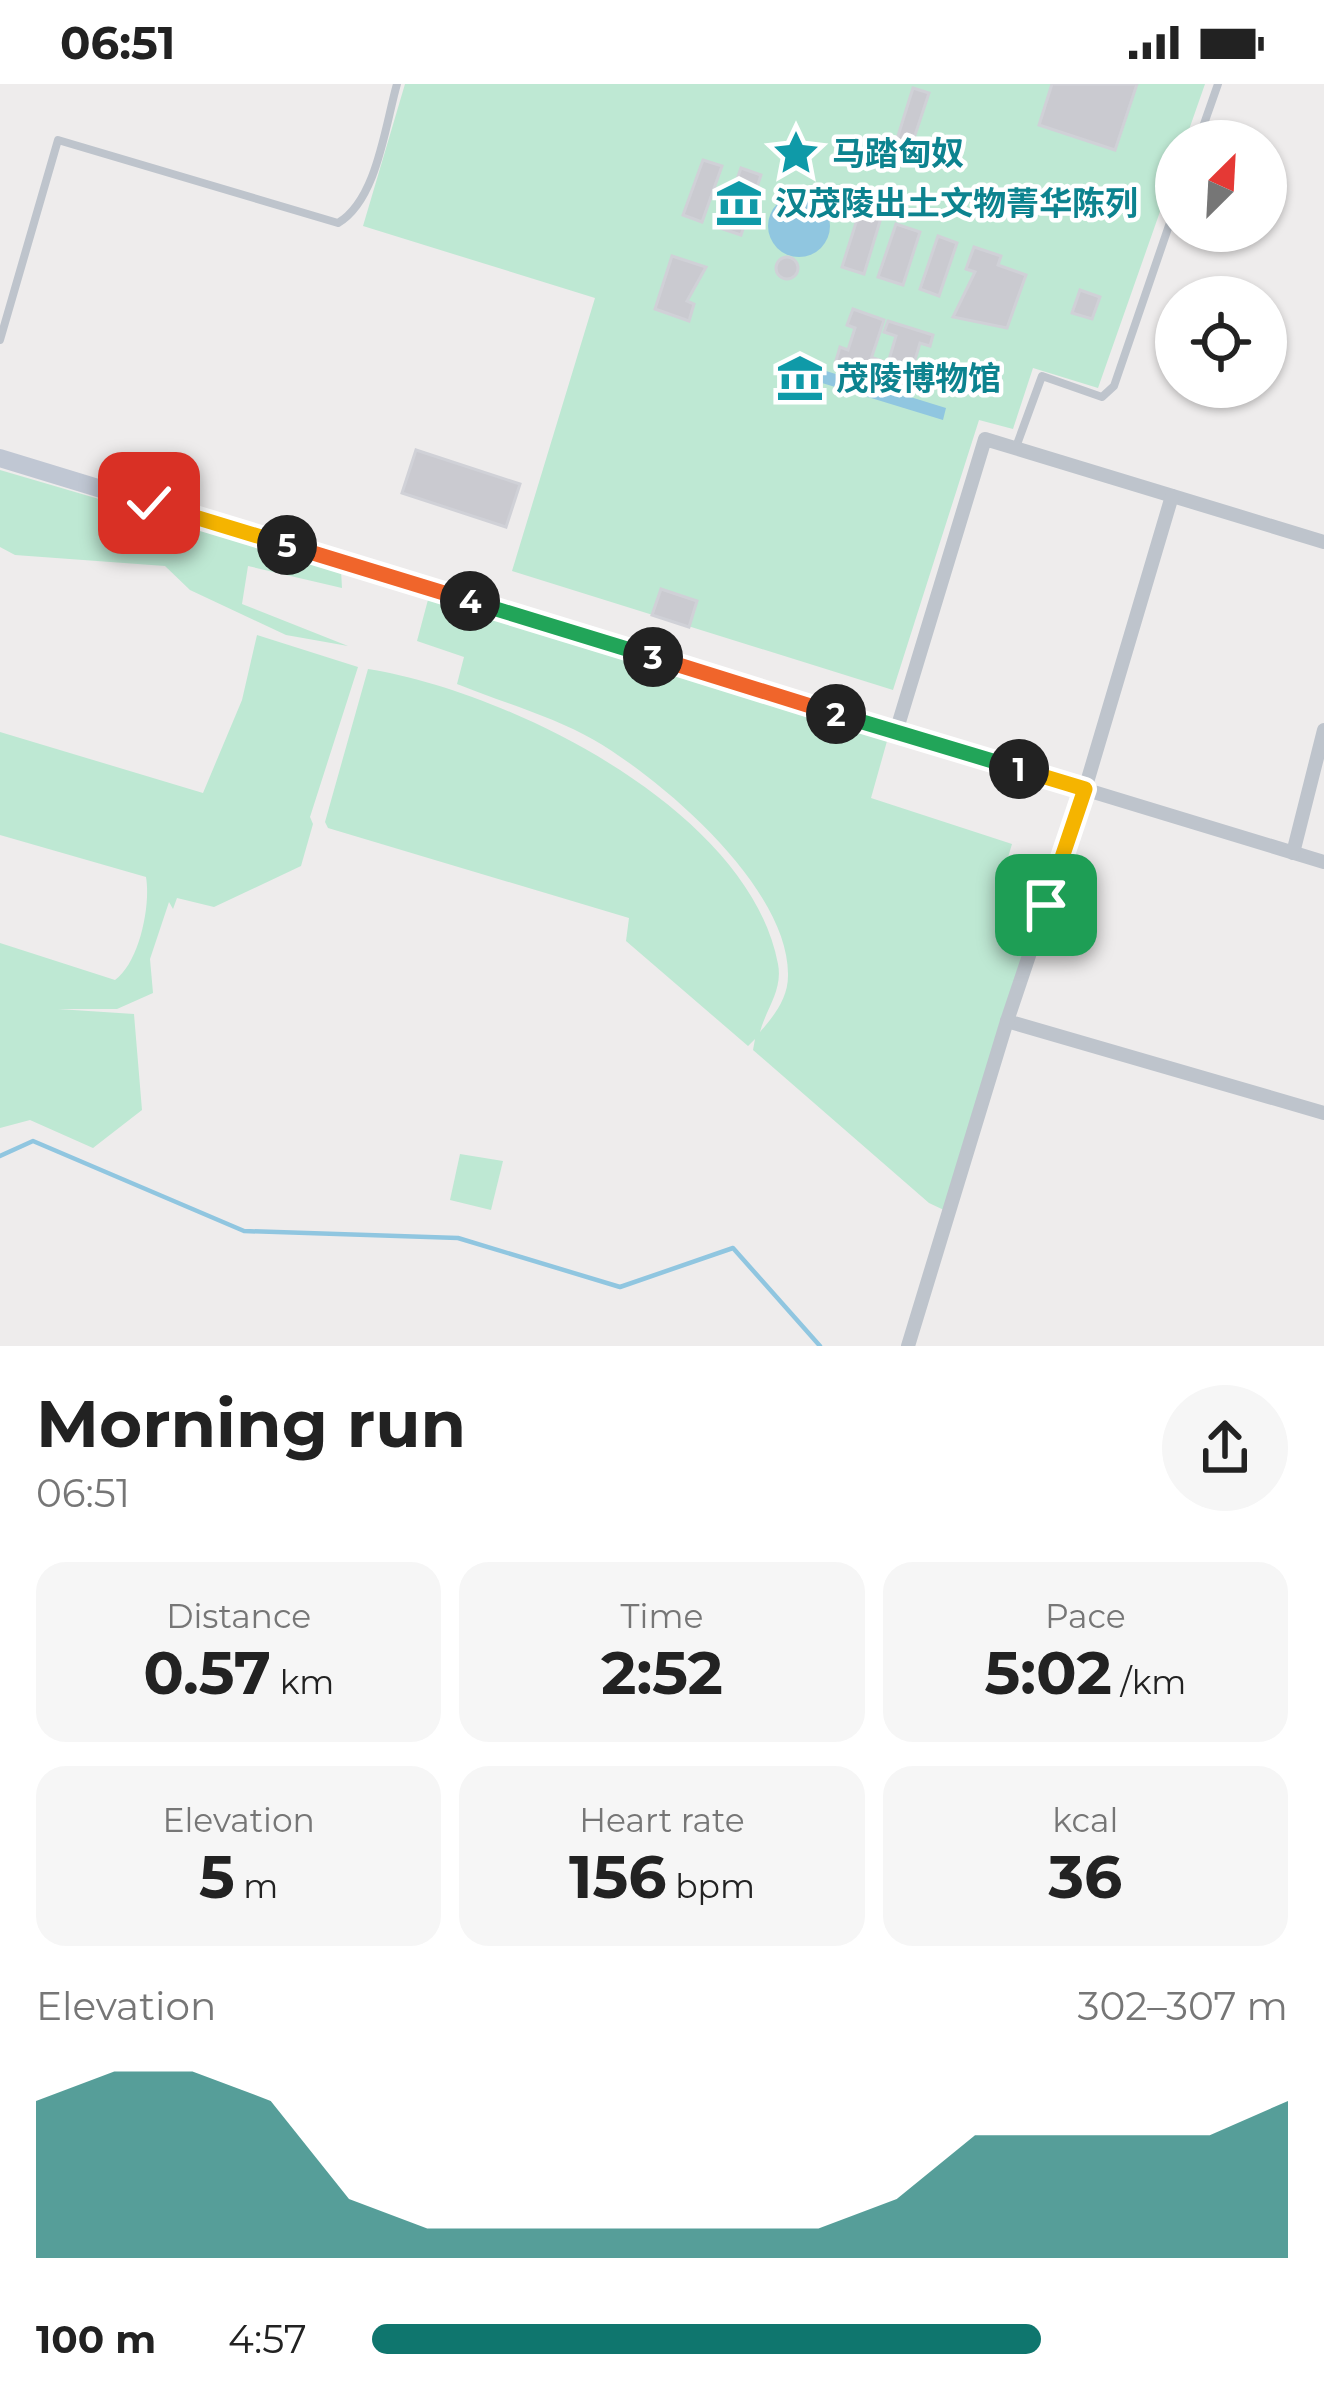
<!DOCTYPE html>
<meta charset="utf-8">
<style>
body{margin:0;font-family:Montserrat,"Noto Sans SC",sans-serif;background:#f6f6f6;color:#222;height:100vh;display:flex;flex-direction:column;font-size:45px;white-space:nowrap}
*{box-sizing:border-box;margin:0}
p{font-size:39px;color:#767676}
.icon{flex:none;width:66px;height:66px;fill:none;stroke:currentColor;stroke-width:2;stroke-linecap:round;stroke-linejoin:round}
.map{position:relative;height:1262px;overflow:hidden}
.side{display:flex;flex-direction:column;background:#fff;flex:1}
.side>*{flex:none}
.needle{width:78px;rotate:24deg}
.fabs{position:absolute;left:1155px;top:36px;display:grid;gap:24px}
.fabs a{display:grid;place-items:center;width:132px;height:132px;border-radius:50%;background:#fff;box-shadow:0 3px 9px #0004;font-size:60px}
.pin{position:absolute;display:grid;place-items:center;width:102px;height:102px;color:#fff;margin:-51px;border-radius:24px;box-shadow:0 6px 18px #0006}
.km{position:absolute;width:60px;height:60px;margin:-30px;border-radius:50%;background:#222;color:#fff;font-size:33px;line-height:60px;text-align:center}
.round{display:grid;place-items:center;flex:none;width:126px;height:126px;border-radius:63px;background:#f6f6f6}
.head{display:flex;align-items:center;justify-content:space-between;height:204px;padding:0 36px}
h1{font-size:66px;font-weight:700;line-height:90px}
.stats{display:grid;grid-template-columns:repeat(3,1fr);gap:18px;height:204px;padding:12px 36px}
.stats div{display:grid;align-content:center;border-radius:30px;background:#f6f6f6;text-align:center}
.stats b{font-size:60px;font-weight:700}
.stats small{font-size:33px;font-weight:400}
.stats p{font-size:33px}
.chart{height:336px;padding:24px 36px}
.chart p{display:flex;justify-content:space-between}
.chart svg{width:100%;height:216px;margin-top:12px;fill:#0f766e;opacity:.7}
ul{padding:0 36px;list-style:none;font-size:39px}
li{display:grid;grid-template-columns:192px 144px 1fr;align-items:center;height:90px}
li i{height:30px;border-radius:15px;background:#0f766e}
.status{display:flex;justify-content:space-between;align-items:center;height:84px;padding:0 60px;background:#fff;direction:ltr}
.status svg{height:33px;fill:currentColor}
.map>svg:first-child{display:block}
.green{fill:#bee8d3}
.water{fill:#90c6e0}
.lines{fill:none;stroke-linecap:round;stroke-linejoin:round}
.stream{stroke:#90c6e0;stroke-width:4.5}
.building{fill:#cacad0;stroke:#d0d1d7;stroke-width:3}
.lane{stroke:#bec4cc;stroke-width:8}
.street{stroke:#bec4cc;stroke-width:14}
.secondary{stroke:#c0c7d3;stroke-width:18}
.split-1-casing{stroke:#fff;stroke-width:24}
.split-2-casing{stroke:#fff;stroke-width:24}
.split-3-casing{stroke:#fff;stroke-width:24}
.split-4-casing{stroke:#fff;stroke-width:24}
.split-5-casing{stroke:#fff;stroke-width:24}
.split-6-casing{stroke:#fff;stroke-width:24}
.split-1{stroke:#f5b400;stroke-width:15}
.split-2{stroke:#22a559;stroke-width:15}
.split-3{stroke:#f0652b;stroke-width:15}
.split-4{stroke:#22a559;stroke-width:15}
.split-5{stroke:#f0652b;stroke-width:15}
.split-6{stroke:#f5b400;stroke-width:15}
.labels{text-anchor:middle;stroke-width:9;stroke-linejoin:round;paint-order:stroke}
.culture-label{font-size:33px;font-weight:bold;fill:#0d838f;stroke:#fff;text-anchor:start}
</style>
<div class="status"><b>06:51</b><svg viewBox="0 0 49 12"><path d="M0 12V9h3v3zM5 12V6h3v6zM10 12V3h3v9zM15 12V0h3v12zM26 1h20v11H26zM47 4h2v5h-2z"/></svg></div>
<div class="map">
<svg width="1324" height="1262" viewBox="0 0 1324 1262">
<rect width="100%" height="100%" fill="#eeecec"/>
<g class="green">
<polygon points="405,0 1205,0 1185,57 1176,57 1176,82 1098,304 1033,284 1013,345 979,336 893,606 512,487 595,214 363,142"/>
<polygon points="0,386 341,486 342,504 248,482 242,520 348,562 286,551 190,506 165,482 15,471 0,463"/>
<path d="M429 512 889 650 871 714 1012 760 995 817 1037 833 946 1127 929 1119 753 966 755 955 748 962 626 857 629 834 328 744 325 738 368 585C508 607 749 725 778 880 783 906 766 925 760 948 774 932 788 914 788 892 790 805 663 696 594 656 552 632 501 618 457 600L464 573 417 557Z"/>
<path d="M257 551 358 583 310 733 313 740 301 782 214 823 177 814 173 825 169 818 150 875 153 909 117 925H58L134 930 142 1026 93 1064 30 1036 0 1044V859L115 896C139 879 151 822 146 793L0 751V648L203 709 242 616Z"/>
<polygon points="460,1070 503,1077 491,1126 450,1116"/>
</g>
<g class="water">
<circle cx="799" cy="142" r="31"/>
<polygon points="813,283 946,324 943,336 809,295"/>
</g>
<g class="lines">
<polyline class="stream" points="0,1072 33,1057 244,1147 458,1154 620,1203 733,1164 820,1262"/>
</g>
<g class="building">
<polygon points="1052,0 1137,0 1115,66 1039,41"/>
<polygon points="913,4 929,9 912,60 897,55"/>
<polygon points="703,76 722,82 702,138 683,131"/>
<polygon points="741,84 761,91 741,151 720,144"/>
<polygon points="860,126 881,134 864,190 842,183"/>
<polygon points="896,140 920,148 903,201 878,193"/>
<polygon points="938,152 957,159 939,212 920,205"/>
<polygon points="974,163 1001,172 998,181 1026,191 1007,244 953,233 975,188 966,185"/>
<polygon points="672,172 706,183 687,217 694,220 689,237 655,225"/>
<circle cx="787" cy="184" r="11"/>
<polygon points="1080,206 1100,213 1092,235 1072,229"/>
<polygon points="853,225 884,236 866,290 835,280 840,263 848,266 855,244 847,241"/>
<polygon points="888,237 933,251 930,262 920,259 912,286 925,290 920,305 869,289 873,274 888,279 896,252 884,248"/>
<polygon points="416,366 520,400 506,443 402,409"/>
<polygon points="661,505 697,517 689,543 652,531"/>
</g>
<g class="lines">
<g class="lane">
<polyline points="1198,57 1218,0"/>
<path d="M0 256 58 56 338 139C377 116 385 42 397 0"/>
<polyline points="1016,363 1042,292 1102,313 1114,302 1176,121"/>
</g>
<g class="street">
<polyline points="1324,458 985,355 896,648 1324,778"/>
<polyline points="1293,769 1324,646"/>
<polyline points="1007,937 1324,1029"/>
<polyline points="908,1262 1007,937 1085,705 1172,412"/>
</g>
<polyline class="secondary" points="0,374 896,648"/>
</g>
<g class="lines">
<defs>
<polyline id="split-1" points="1019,685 1085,705 1046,821"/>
<polyline id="split-2" points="836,630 1019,685"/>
<polyline id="split-3" points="653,573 836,630"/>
<polyline id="split-4" points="470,517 653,573"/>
<polyline id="split-5" points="287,461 470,517"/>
<polyline id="split-6" points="149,419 287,461"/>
</defs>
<use href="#split-1" class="split-1-casing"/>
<use href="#split-2" class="split-2-casing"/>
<use href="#split-3" class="split-3-casing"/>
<use href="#split-4" class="split-4-casing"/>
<use href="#split-5" class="split-5-casing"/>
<use href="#split-6" class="split-6-casing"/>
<use href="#split-1" class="split-1"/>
<use href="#split-2" class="split-2"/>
<use href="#split-3" class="split-3"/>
<use href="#split-4" class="split-4"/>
<use href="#split-5" class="split-5"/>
<use href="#split-6" class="split-6"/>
</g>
<defs>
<symbol id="sight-bare" viewBox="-9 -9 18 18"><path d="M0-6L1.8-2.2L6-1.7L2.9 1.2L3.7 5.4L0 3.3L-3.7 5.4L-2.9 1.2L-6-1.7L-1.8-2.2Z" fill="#0f9aa8" stroke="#fff" stroke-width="2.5" paint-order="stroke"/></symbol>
<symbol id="museum-bare" viewBox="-9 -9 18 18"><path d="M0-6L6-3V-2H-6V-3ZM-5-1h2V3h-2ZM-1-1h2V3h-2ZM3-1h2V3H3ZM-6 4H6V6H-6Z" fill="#0f9aa8" stroke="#fff" stroke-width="2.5" paint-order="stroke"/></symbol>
</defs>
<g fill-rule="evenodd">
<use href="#sight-bare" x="763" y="36" width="66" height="66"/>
<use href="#museum-bare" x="706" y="86" width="66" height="66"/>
<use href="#museum-bare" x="767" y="261" width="66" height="66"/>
</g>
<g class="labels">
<g class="culture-label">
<text x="832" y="81">马踏匈奴</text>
<text x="775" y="131">汉茂陵出土文物菁华陈列</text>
<text x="836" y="306">茂陵博物馆</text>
</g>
</g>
</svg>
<div class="fabs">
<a><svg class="needle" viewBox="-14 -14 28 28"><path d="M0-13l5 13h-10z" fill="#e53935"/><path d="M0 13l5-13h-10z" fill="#767676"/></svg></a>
<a><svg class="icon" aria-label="locate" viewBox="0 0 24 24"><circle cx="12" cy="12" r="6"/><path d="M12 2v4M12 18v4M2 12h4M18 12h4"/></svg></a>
</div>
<div class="pin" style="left:1046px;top:821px;background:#1e9e55"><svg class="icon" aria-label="arrive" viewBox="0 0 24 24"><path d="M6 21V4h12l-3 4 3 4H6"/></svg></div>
<div class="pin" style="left:149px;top:419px;background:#d93025"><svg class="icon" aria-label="check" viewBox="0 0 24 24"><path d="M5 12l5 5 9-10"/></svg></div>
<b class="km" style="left:1019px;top:685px">1</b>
<b class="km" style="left:836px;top:630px">2</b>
<b class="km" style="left:653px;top:573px">3</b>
<b class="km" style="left:470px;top:517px">4</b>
<b class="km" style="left:287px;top:461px">5</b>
</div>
<section class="side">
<div class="head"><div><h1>Morning run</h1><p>06:51</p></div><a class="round"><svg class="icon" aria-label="share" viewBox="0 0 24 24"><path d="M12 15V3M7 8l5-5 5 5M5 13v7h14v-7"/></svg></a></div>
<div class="stats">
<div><p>Distance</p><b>0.57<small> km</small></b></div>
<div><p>Time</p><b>2:52</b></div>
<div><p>Pace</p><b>5:02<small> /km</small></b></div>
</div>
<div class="stats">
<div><p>Elevation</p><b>5<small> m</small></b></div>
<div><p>Heart rate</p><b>156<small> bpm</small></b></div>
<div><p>kcal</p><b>36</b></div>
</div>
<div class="chart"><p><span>Elevation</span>302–307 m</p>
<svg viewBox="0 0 160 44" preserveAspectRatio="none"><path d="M0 44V12L10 6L20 6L30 12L40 32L50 38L60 38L70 38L80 38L90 38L100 38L110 32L120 19L130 19L140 19L150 19L160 12V44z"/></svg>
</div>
<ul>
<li><b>100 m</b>4:57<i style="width:73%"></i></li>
</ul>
</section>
